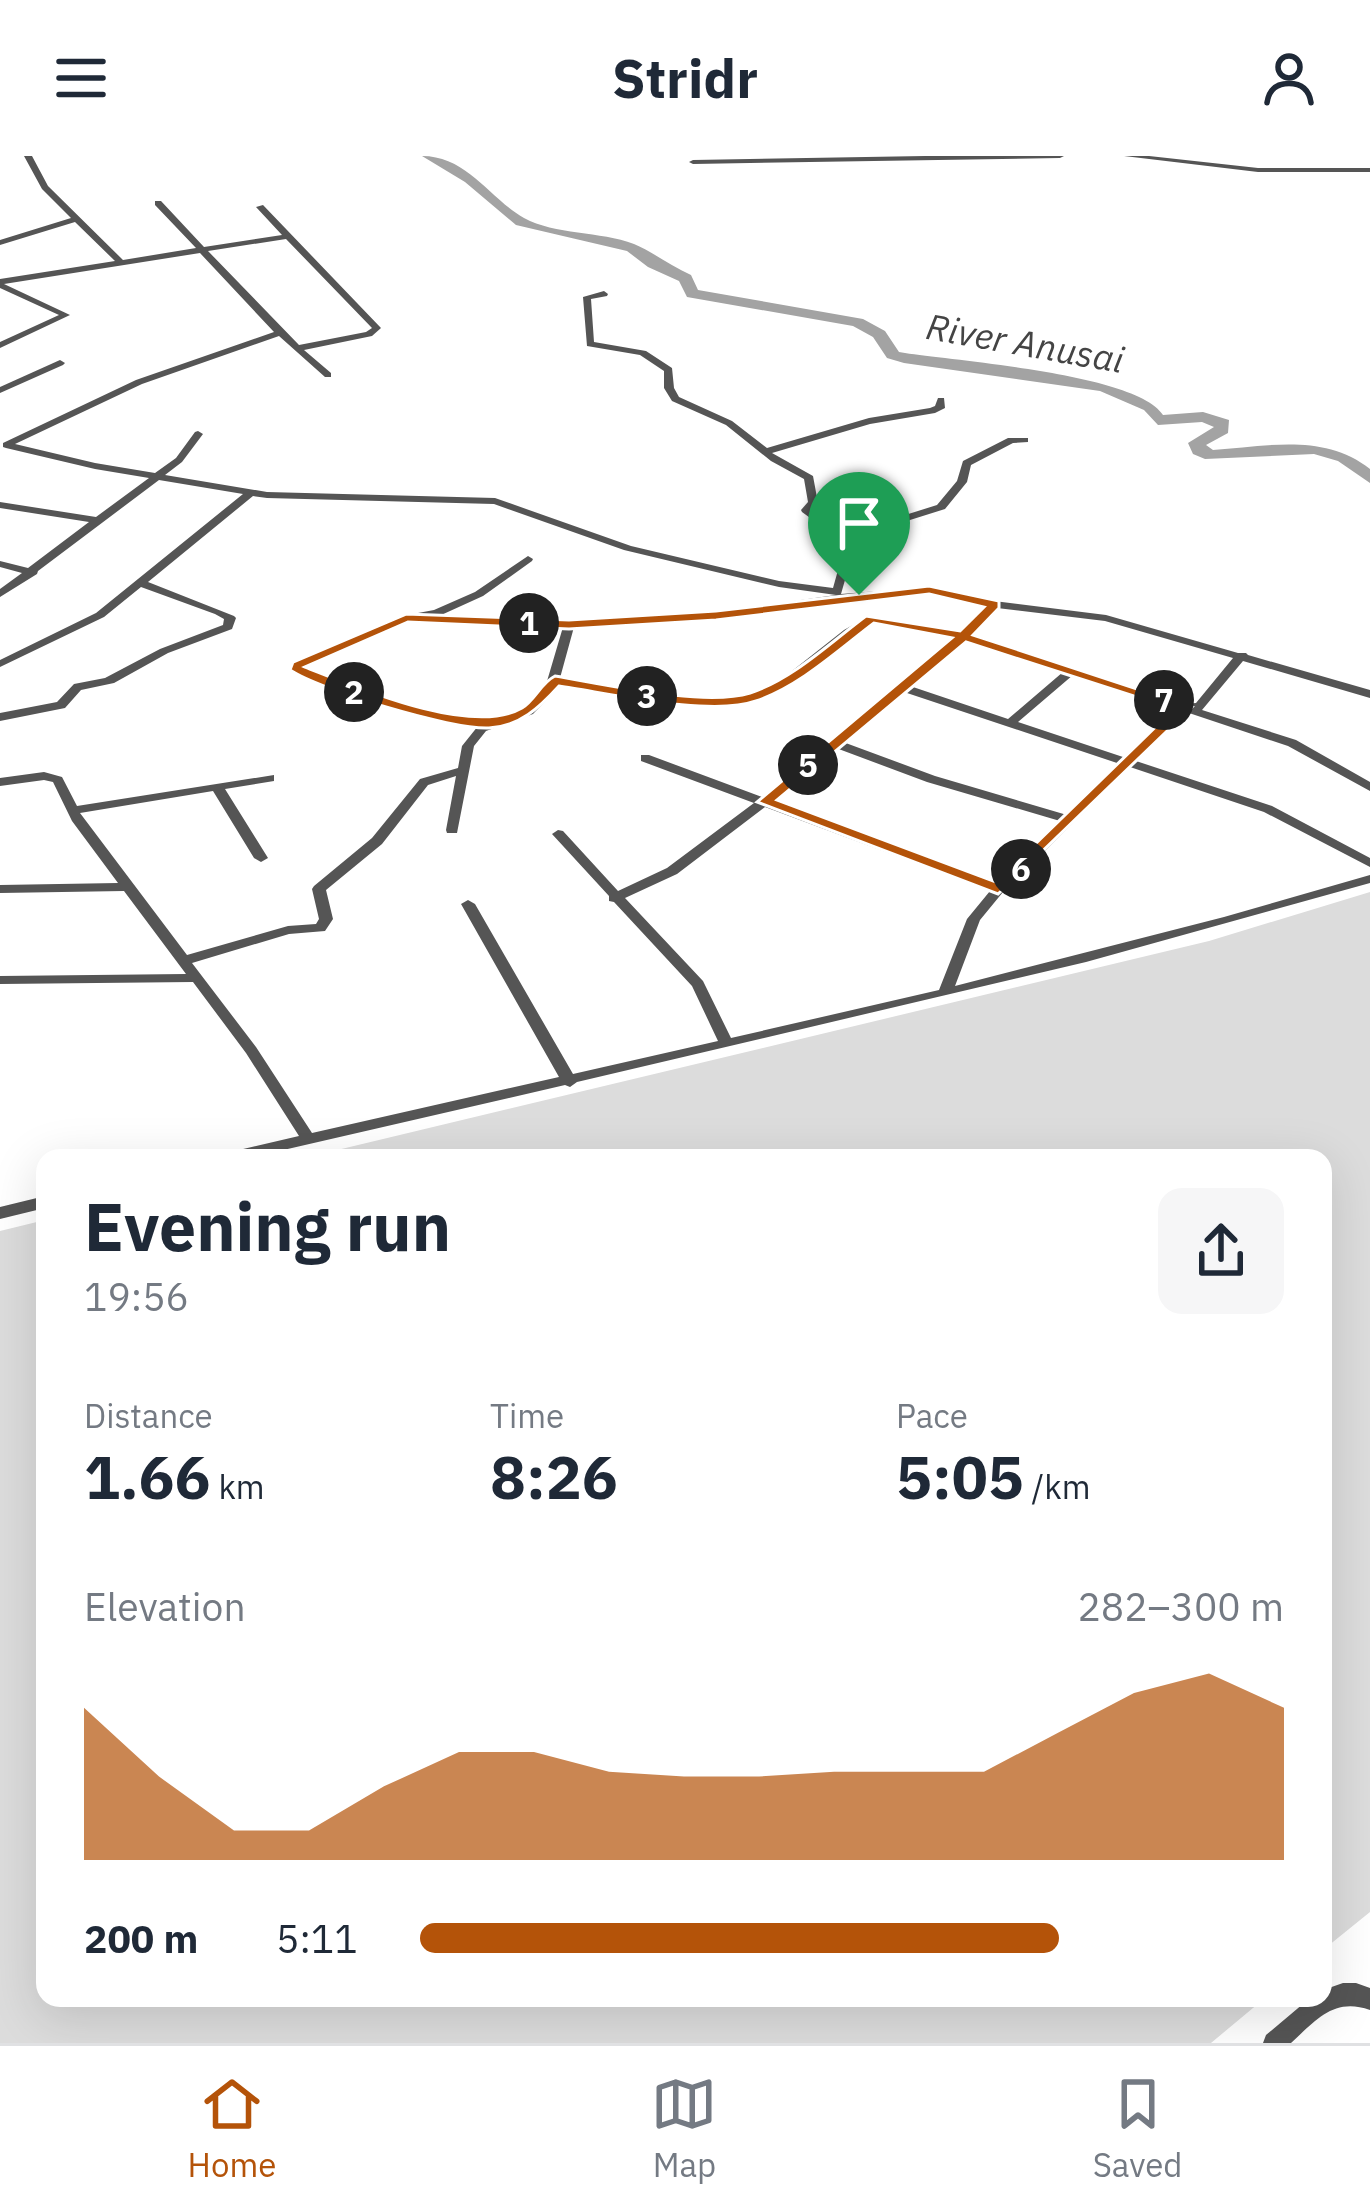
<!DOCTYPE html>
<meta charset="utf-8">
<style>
body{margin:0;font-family:"IBM Plex Sans",sans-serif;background:#f6f6f7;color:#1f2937;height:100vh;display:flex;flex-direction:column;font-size:45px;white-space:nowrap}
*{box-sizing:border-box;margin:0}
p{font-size:39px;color:#747a83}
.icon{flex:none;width:66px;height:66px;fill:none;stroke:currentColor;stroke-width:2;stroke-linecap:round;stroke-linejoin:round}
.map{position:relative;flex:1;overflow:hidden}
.sheet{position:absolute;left:36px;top:993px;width:1296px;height:858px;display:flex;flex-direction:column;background:#fff;border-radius:24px;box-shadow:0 12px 48px #0002}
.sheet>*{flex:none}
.pin{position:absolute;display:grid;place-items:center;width:102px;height:102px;color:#fff;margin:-123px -51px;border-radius:50% 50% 50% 0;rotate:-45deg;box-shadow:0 0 12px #0007}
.pin .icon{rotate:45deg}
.km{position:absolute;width:60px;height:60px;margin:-30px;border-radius:50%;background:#222;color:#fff;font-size:33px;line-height:60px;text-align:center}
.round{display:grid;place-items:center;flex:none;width:126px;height:126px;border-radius:24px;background:#f6f6f7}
.summary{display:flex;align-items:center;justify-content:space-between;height:204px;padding:0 48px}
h1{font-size:66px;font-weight:700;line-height:90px}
.figures{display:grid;grid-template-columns:repeat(3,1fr);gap:18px;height:204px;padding:12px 48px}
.figures div{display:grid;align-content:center}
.figures b{font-size:60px;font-weight:700}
.figures small{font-size:33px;font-weight:400}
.figures p{font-size:33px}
.chart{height:336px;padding:24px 48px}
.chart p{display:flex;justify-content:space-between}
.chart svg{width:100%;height:216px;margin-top:12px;fill:#b45309;opacity:.7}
ul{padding:0 48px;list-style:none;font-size:39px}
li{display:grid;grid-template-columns:192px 144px 1fr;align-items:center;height:90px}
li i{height:30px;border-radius:15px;background:#b45309}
header{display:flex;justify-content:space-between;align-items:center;height:156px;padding:0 48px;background:#fff;font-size:54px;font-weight:700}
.menu{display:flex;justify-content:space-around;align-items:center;height:168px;border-top:3px solid #e0e1e3;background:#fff;font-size:33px;color:#747a83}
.menu a{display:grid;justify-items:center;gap:6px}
.menu .selected{color:#b45309}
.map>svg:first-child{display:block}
.green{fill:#dcdcdc}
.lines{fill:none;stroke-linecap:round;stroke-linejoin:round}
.river{fill:#a3a3a3;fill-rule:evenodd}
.street{fill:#555;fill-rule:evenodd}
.route{fill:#b45309;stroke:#fff;stroke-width:3;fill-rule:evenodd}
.labels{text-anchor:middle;stroke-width:10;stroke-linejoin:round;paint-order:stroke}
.far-water-label{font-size:36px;font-style:italic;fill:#444;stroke:#fff}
</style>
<header><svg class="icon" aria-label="menu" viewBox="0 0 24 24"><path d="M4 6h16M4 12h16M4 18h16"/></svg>Stridr<svg class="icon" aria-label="person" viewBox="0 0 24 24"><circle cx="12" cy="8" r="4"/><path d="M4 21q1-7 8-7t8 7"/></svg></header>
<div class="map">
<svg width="1370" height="1887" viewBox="0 0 1370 1887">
<rect width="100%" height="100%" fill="#fff"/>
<g class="green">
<polygon points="1370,736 1370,1756 1323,1794 1323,1002 304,1002 1209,785"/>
<polygon points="45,1064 45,1842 1265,1842 1211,1887 0,1887 0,1075"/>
</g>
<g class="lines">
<path class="river" d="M422 0C467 0 489 42 524 62 555 79 600 75 634 88 651 95 671 110 691 119L698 134 863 163 885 175 899 196 905 197C957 205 1138 218 1163 259L1203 256 1229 264 1228 277 1206 289 1213 294C1268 290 1325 277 1370 313V327L1338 305 1314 298 1205 303 1193 298 1188 287 1214 271 1202 266 1158 269 1144 254 1100 235 904 207 887 202 873 181 853 170 687 141 679 125 648 111 627 95 516 69 465 26Z"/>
<g class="street">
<path d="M24 0H32L48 30 123 104 196 92 155 49V45H161L204 91 282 79 256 51 263 49 381 172 372 180 304 194 331 217V221H325L279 180 142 228 15 288 95 307 155 317 176 302 195 276 198 275 203 278 182 306 165 319 267 336 495 342 631 390 779 425 833 432 840 407 870 385 828 375 802 356 801 354 808 346 804 323 771 305 726 269 672 245 664 232V215L640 199 587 190 583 141 604 135 608 138 607 140 591 143 594 186 646 195 672 212 674 232 679 241 732 265 767 292 869 262 930 252 935 250 938 242H944L945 252 935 257 870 268 772 297 813 320 818 347 812 354 835 371 876 380 902 360 937 349 957 325 963 305 1008 282H1028V286L1013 287 971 309 967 326 945 353 910 364 885 383V386L880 387 849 410 841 438 929 431 994 445 1106 459 1238 497H1246L1248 499 1370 534V542L1243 505 1202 554 1296 584 1370 626V635L1288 590 1186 556 1136 605 1272 650 1370 702V711L1264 656 1130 611 1003 736 980 764 955 830 1224 761 1370 719V727L1086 806 577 926 570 931 565 929 249 1002H218L226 997 299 980 246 897 193 826 0 828V820L186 818 124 735 0 737V729L118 727 72 665 53 626 44 624 0 630V622L44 616 62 621 77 650 274 619V625L225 633 268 702 261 706 254 702 213 635 80 657 187 799 288 770 316 768 319 763 312 733 314 730 372 682 420 623 458 612 462 590 478 570 410 558 297 519 292 509 294 507 402 460 434 454 475 436 528 400 533 403 532 405 483 440 439 460 569 465 716 456 836 439 779 431 624 394 494 348 267 342 253 340 148 426 234 460 236 462 232 473 168 497 114 527 81 534 65 552 0 565V557L57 546 74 528 105 522 160 493 223 469 224 463 215 458 141 431 104 461 0 511V504L96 457 243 338 159 324 38 415 37 418 0 441V433L22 417 0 411V405L28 412 89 366 0 352V346L96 361 149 322 95 313 6 292 3 291V287L136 224 274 176 200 97 4 128 70 159 0 192V186L59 159 0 132V123L115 105 75 66 0 89V84L71 62 42 33ZM286 83 372 172 366 176 299 189 208 95ZM929 437 986 450 961 476 867 461 844 474 778 526 753 536 729 541H670L560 522 574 471 716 462 874 440ZM997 452 1105 465 1233 502 1196 547 1184 548 971 479ZM408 465 563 471 545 532 525 552 490 565 416 552 306 515 304 510ZM873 467 955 482 762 641 649 599H641V605L754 647 667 712 618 735 563 675 558 674 552 678 609 740V745L614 746 692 830 718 885 573 918 475 748 468 744 461 748 559 921 312 977 256 891 192 807 289 778 325 775 333 763 326 734 382 688 428 629 456 620 446 674 447 677H457L474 590 486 575 533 558 555 535 558 529C632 542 719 569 789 528 819 511 841 483 873 467ZM966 484 1063 516 1008 563 910 530ZM1073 519 1176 553 1126 602 1018 566ZM904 536 1120 608 1067 659 935 620 843 586ZM836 592 927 626 1060 665 996 728 772 645ZM765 651 990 735 967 763 939 834 731 882 703 825 625 742 677 718Z"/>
<polygon points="925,0 1064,0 1060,2 693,8 689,6 693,4"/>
<polygon points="1124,0 1149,0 1258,12 1370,12 1370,16 1258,16"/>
<polygon points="60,204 65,207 63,209 0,237 0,231"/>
<polygon points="45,1040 45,1052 0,1063 0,1051"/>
<path d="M1343 1827H1356L1370 1832V1854C1334 1841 1316 1864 1291 1887H1263L1266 1879 1310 1842H1323V1834Z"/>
</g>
</g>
<path class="route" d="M929 430 999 445V452L973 479 1192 551 998 738 757 646 952 482 874 467C837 495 800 530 756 545 711 561 608 537 559 530 540 551 519 571 489 572 452 574 320 534 290 514L293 506 406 458 569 464 716 455ZM929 438 984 451 960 475 866 460C831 486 793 523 750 537 704 551 604 528 555 520 541 527 535 544 522 552 472 581 356 531 305 511L408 466 569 473 716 464ZM966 486 1174 553 996 726 777 644Z"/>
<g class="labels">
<g class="far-water-label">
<text transform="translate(1025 187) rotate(10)" y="13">River Anusai</text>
</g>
</g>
</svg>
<div class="pin" style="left:859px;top:439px;background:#1e9e55"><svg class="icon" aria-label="arrive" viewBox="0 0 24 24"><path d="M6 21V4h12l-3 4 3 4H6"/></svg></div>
<b class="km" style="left:529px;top:467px">1</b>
<b class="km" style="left:354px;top:536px">2</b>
<b class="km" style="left:647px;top:540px">3</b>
<b class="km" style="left:808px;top:609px">5</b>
<b class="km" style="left:1021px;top:713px">6</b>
<b class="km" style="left:1164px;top:544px">7</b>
<section class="sheet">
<div class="summary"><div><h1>Evening run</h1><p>19:56</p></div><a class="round"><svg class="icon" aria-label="share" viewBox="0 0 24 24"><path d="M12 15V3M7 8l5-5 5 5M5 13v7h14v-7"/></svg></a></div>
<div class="figures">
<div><p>Distance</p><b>1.66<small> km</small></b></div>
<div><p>Time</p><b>8:26</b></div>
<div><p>Pace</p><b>5:05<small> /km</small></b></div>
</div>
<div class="chart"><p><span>Elevation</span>282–300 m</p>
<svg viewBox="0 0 160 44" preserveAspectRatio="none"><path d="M0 44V13L10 27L20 38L30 38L40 29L50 22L60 22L70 26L80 27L90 27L100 26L110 26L120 26L130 18L140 10L150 6L160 13V44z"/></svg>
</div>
<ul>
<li><b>200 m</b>5:11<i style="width:74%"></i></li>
</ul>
</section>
</div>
<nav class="menu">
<a class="selected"><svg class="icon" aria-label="home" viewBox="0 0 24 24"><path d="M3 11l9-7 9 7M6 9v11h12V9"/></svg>Home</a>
<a><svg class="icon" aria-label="map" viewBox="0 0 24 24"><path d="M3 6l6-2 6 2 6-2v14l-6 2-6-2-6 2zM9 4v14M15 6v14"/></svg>Map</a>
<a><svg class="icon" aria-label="saved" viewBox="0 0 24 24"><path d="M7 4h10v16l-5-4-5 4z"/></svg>Saved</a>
</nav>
